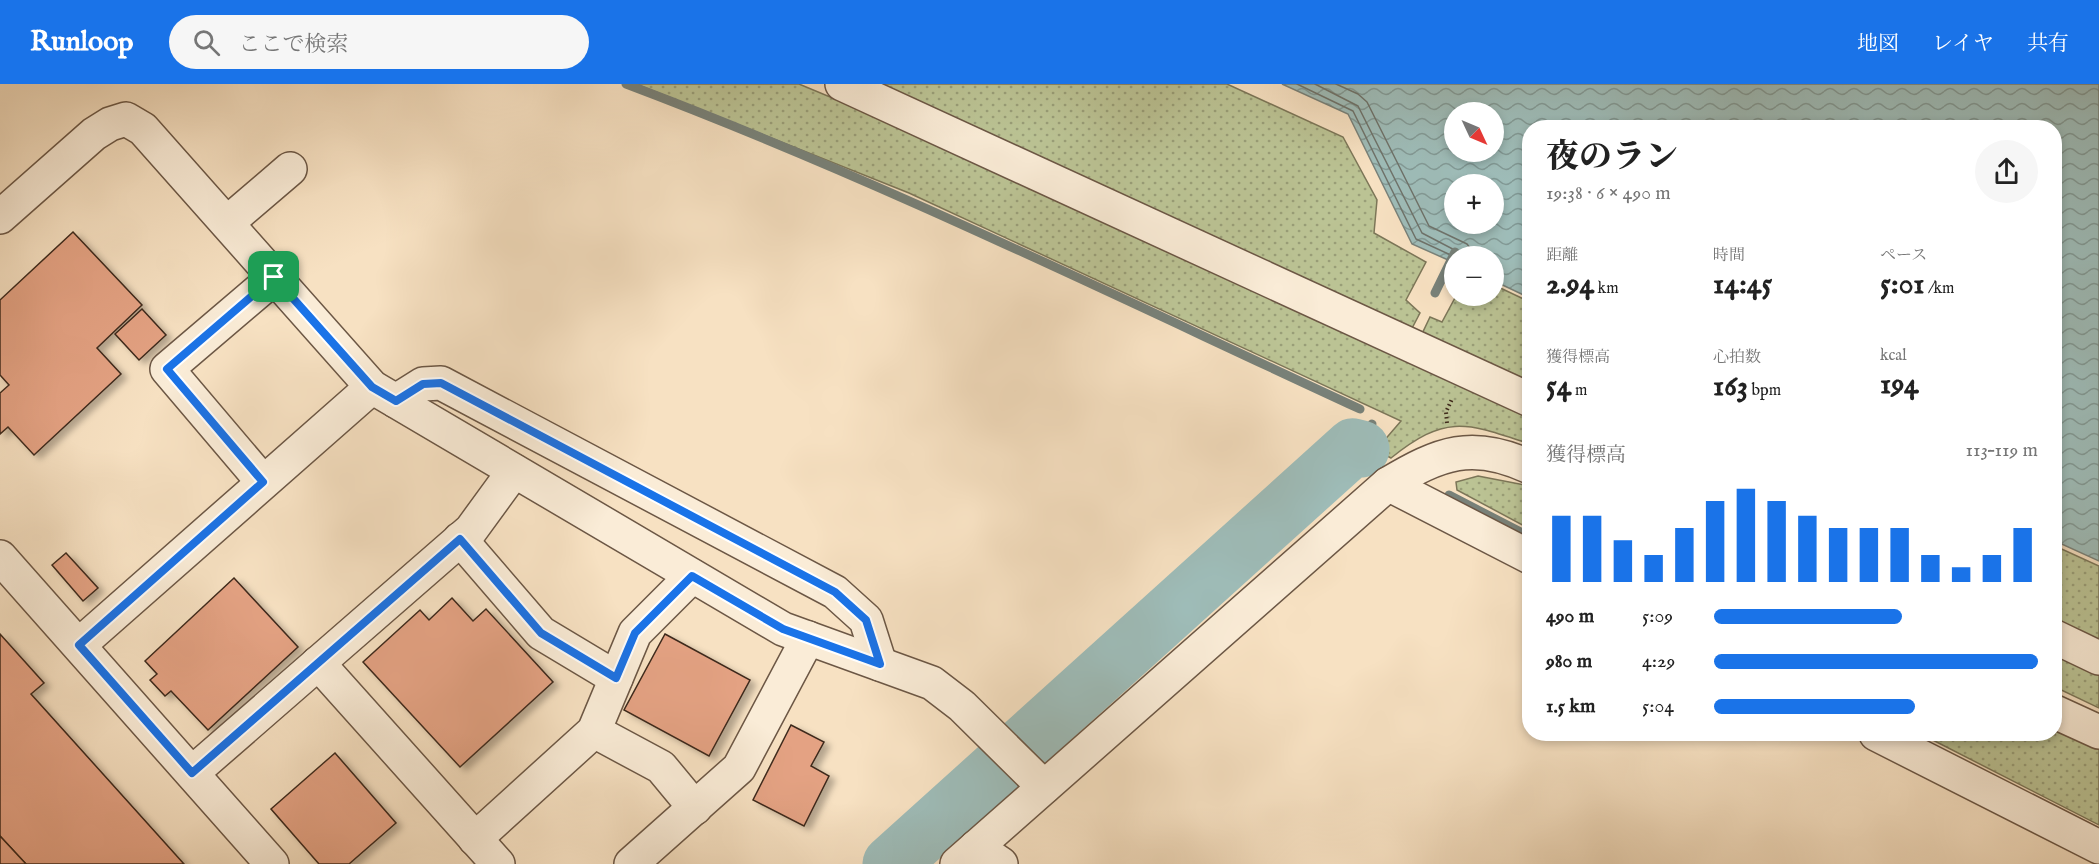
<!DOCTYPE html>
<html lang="ja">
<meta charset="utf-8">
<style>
body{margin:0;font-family:"IM FELL English","Noto Serif JP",serif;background:#f6f6f6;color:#222;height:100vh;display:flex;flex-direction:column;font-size:22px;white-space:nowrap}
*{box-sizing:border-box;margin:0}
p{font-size:20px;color:#767676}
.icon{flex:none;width:33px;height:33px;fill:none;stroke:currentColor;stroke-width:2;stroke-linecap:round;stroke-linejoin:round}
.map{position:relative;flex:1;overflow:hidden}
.panel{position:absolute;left:1522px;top:36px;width:540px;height:621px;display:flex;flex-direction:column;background:#fff;border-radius:24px;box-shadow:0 3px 9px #0003}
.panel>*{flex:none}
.needle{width:39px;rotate:134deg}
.buttons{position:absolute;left:1444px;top:18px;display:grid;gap:12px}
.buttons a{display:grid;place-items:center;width:60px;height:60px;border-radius:50%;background:#fff;box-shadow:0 3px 9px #0003;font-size:30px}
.pin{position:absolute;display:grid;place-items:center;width:51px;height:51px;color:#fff;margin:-26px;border-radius:12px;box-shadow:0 3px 9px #0006}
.round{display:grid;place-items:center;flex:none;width:63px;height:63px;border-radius:32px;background:#f6f6f6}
.summary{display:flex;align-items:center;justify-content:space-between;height:102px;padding:0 24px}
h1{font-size:33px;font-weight:800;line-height:45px}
.stats{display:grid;grid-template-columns:repeat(3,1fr);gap:9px;height:102px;padding:6px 24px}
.stats div{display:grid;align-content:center}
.stats b{font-size:30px;font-weight:800}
.stats small{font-size:16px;font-weight:400}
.stats p{font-size:16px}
.chart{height:168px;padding:12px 24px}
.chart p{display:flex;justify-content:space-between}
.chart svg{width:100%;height:108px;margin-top:6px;stroke:#1a73e8;stroke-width:6}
ul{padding:0 24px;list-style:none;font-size:20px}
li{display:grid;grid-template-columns:96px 72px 1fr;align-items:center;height:45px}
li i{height:15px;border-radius:8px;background:#1a73e8}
header{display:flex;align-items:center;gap:36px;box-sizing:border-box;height:84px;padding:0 30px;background:#1a73e8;color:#fff}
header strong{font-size:28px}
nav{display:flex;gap:33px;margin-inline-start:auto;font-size:21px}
.search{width:420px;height:54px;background:#f6f6f6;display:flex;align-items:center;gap:15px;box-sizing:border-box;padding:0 21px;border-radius:33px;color:#767676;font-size:22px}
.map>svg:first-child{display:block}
.grass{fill:url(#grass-dots);stroke:#7c7658;stroke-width:1.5}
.water{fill:url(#water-waves);stroke:#788179;stroke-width:1.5;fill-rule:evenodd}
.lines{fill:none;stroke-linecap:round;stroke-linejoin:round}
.shore{stroke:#6e726a;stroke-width:1.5}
.stream{stroke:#788179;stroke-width:9}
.river{stroke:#9ebcb8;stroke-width:57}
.building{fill:#e4a283;stroke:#3e291b;stroke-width:1.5;filter:url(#shadow)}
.minor-casing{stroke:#6c5745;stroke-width:36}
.path{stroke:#3e291b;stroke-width:4;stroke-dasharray:1.5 3;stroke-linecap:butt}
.minor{stroke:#faecd7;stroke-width:33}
.route-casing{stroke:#fff;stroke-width:12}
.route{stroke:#1a73e8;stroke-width:8}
</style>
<header>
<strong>Runloop</strong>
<div class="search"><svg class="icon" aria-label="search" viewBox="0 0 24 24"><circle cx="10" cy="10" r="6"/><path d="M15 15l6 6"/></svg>ここで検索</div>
<nav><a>地図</a><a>レイヤ</a><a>共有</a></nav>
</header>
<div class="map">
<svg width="2099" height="780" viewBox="0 0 2099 780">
<defs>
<pattern id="grass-dots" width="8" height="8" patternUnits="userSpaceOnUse" patternTransform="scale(1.5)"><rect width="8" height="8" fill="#bbc394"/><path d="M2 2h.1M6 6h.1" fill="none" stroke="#999e78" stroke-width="1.8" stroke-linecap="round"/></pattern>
<pattern id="water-waves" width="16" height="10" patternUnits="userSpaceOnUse" patternTransform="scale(1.5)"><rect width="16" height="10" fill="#9ebcb8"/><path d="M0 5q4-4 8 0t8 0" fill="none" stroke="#829995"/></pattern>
<filter id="shadow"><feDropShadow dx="6" dy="4" stdDeviation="3" flood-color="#0004"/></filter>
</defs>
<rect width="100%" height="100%" fill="#f7e1c2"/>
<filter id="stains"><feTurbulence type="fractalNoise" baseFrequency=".00333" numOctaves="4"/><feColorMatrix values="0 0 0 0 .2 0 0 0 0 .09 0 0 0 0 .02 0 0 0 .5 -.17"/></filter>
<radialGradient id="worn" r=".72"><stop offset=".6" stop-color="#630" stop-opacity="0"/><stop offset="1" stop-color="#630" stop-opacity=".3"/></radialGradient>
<g class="grass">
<path d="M636 0H799L974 73 1530 328V360C1467 339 1447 329 1391 374L1376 366 1401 337 909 109Z"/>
<polygon points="856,0 1227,0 1343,53 1377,116 1374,149 1426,178 1406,216 1420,229 1410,248"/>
<polygon points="1494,201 1530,218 1530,302 1421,252 1430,233 1442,238 1456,212 1494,212"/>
<polygon points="1478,392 1530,402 1530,445 1457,406 1456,398"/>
<polygon points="2055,462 2099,482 2099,565 2055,544"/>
<polygon points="2055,567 2099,587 2099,624 2055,603"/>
<polygon points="2055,643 2099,664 2099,741 1921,650 2055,650"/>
</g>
<path class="water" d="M1282 0H2099V477L2055 457V44H1530V214L1494 197V172H1455V179L1412 160 1348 30ZM1455 28H1494V68H1455ZM1455 100H1494V140H1455Z"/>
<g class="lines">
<g class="shore">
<polyline points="1297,0 1353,27 1416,155 1455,173"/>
<polyline points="1315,0 1358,22 1422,149 1466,172"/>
<polyline points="1336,0 1358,10 1367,18 1429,142 1467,160 1476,172"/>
</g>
<g class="stream">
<path d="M626 0C876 94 1117 213 1360 325"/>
<polyline points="1435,209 1455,168"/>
<polyline points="1367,368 1361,365 1372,340"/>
<polyline points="1449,411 1530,453"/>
<polyline points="950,727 960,734"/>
</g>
<polyline class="river" points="891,780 1353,363 1361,365"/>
</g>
<g class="building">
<polygon points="73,148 142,221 97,264 121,290 34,371 8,343 0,350 0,309 9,301 0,291 0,216"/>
<polygon points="142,225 166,251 139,276 115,250"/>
<polygon points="66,469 98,504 83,517 52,481"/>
<polygon points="234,494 298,563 208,646 171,607 165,612 150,596 157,590 145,577"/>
<polygon points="452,514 473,537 486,525 553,598 460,683 363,578 420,526 429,536"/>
<polygon points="0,550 44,599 31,610 184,780 26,780 0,752"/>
<polygon points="665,550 750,596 709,672 624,626"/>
<polygon points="791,641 824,658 811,682 829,692 804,742 753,716"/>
<polygon points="335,669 396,739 349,780 319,780 271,725"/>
<polygon points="0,752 26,780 0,780"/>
</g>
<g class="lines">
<defs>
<g id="minor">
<polyline points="842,0 1530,316"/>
<polyline points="0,133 94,50 110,40 126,35 143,45 372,303 783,545 932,599 962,622 1044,703"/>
<polyline points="227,139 290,85"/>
<polyline points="396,317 423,300 441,299 835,508 866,536 880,580"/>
<polyline points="263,398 167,285 275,193"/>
<polyline points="1388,400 1530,473"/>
<polyline points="460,455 541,549 616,594"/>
<polyline points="0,473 272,780"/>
<polyline points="2055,553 2099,574"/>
<polyline points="79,561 372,303"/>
<polyline points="318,579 498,780"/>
<polyline points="2055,628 2099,648"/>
<polyline points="594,647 661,683 695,724"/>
<polyline points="1876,650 2099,763"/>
<polyline points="192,689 471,446 514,387"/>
<polyline points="475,755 594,647 635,549 692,492"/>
<polyline points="976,763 1001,780"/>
<polyline points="631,780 739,684 808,554"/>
<path d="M957 780 1388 400C1440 369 1472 356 1530 383"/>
</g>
</defs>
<use href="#minor" class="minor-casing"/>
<polyline class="path" points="1447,339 1446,328 1452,315"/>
<use href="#minor" class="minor"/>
</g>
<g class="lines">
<defs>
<polygon id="route" points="274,193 372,303 396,317 423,300 441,299 835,508 866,536 880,580 783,545 692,492 635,549 616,594 541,549 460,455 192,689 79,561 263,398 167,285"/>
</defs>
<use href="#route" class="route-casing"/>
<use href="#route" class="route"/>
</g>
<rect width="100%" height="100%" filter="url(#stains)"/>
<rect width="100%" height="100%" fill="url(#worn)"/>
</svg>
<div class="buttons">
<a><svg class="needle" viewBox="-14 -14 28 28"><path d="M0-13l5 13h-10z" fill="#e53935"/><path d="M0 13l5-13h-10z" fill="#767676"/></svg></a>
<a>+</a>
<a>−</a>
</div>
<div class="pin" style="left:274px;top:193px;background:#1e9e55"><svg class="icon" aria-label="arrive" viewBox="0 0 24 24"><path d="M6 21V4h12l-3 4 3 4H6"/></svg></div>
<section class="panel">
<div class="summary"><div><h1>夜のラン</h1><p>19:38 · 6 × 490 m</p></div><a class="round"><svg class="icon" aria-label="share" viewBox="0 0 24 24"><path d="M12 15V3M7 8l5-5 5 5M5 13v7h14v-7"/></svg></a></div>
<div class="stats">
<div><p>距離</p><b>2.94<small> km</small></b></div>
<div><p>時間</p><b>14:45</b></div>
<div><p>ペース</p><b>5:01<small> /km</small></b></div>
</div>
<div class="stats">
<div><p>獲得標高</p><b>54<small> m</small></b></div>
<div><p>心拍数</p><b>163<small> bpm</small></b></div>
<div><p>kcal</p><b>194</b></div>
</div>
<div class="chart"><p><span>獲得標高</span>113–119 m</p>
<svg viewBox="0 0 160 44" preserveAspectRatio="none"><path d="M5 44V17M15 44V17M25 44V27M35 44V33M45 44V22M55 44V11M65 44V6M75 44V11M85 44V17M95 44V22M105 44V22M115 44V22M125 44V33M135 44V38M145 44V33M155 44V22"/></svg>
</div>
<ul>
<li><b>490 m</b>5:09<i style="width:58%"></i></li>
<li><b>980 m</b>4:29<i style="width:100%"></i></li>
<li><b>1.5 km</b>5:04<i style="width:62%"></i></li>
</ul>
</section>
</div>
